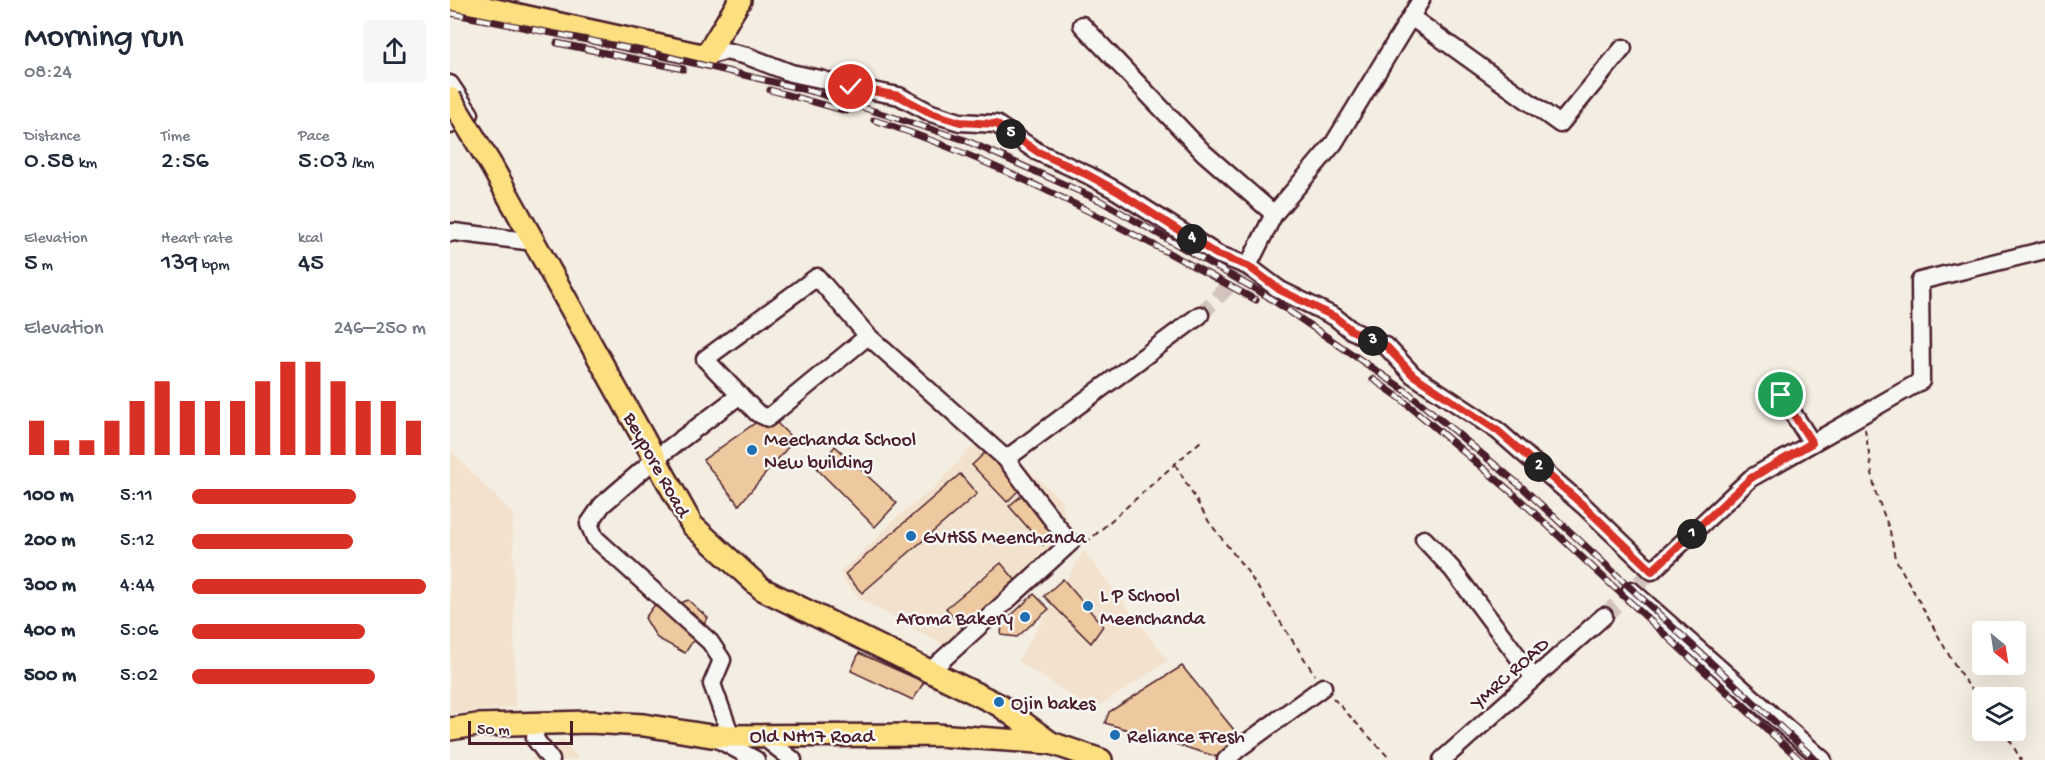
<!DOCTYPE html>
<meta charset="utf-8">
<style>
body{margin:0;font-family:"Gochi Hand",sans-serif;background:#f6f6f7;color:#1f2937;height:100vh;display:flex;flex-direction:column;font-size:22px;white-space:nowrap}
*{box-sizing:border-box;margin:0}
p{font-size:20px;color:#747a83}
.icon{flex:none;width:33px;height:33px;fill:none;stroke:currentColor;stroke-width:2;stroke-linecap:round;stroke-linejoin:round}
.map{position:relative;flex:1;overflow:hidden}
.sheet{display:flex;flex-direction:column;background:#fff;width:450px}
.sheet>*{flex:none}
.needle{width:39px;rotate:150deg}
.buttons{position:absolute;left:1522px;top:621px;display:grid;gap:12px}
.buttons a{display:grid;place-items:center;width:54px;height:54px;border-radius:6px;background:#fff;box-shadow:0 6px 24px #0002;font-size:30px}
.scale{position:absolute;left:18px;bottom:15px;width:105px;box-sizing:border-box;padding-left:6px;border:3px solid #4a1f2b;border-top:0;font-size:16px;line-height:21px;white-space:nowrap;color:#4a1f2b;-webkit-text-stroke:4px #f6f6f2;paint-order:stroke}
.pin{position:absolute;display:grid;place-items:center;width:51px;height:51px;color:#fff;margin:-26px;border:3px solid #fff;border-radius:50%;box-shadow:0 2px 6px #0007}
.km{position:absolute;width:30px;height:30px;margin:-15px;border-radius:50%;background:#222;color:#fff;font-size:16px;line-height:30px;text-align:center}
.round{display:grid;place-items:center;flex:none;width:63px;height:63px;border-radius:6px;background:#f6f6f7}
.overview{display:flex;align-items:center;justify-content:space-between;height:102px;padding:0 24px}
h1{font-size:33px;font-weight:600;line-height:45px}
.figures{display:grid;grid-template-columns:repeat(3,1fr);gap:9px;height:102px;padding:6px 24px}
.figures div{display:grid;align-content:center}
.figures b{font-size:26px;font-weight:600}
.figures small{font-size:16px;font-weight:400}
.figures p{font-size:16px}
.chart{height:168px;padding:12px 24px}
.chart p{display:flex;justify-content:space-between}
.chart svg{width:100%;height:108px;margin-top:6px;stroke:#d93025;stroke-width:6}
ul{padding:0 24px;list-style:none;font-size:20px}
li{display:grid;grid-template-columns:96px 72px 1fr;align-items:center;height:45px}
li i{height:15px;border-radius:8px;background:#d93025}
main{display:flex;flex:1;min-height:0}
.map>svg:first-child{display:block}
.built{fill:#f2e2cd}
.building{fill:#eec89e;stroke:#4a1f2b;stroke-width:1.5}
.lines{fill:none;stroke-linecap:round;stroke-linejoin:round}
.minor-tunnel{stroke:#d2c4bd;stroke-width:16;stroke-dasharray:16 8;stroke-linecap:butt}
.minor-casing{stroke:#4a1f2b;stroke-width:21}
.major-casing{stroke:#4a1f2b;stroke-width:26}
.path{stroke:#4a1f2b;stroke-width:2;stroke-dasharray:6 4.5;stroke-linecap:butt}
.minor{stroke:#f6f6f2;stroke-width:16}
.major{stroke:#fddf80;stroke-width:21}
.rail-casing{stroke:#4a1f2b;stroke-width:7}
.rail{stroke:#f6f6f2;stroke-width:4.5;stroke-dasharray:14;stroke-linecap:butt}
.major-bridge-casing{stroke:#4a1f2b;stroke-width:26;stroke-linecap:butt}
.major-bridge{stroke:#fddf80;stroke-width:21}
.route-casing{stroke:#fff;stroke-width:12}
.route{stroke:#d93025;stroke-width:8}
.poi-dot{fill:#1f6fb2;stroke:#f6f6f2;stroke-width:2}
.labels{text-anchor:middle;stroke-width:5;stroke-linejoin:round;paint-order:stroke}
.poi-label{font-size:20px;fill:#4a1f2b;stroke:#f6f6f2;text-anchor:start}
.street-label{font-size:20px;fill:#4a1f2b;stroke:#f6f6f2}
</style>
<main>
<section class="sheet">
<div class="overview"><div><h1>Morning run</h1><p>08:24</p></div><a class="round"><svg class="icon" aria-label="share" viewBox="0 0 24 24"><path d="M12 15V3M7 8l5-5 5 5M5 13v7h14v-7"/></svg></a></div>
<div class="figures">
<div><p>Distance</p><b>0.58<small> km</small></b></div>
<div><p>Time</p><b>2:56</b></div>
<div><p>Pace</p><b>5:03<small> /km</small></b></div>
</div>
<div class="figures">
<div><p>Elevation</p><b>5<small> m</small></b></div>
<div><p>Heart rate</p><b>139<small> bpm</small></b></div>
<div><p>kcal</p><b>45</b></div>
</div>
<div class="chart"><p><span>Elevation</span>246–250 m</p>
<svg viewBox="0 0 160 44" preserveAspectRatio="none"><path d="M5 44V30M15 44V38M25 44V38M35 44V30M45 44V22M55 44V14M65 44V22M75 44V22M85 44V22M95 44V14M105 44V6M115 44V6M125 44V14M135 44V22M145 44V22M155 44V30"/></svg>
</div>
<ul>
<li><b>100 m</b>5:11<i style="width:70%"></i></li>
<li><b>200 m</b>5:12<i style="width:69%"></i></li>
<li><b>300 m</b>4:44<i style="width:100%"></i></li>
<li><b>400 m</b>5:06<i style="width:74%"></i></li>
<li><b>500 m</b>5:02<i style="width:78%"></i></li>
</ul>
</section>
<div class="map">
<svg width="1595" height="760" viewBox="0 0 1595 760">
<rect width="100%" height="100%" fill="#f4ede1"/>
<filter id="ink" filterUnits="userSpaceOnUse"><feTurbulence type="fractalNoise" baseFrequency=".0167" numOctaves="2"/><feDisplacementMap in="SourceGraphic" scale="12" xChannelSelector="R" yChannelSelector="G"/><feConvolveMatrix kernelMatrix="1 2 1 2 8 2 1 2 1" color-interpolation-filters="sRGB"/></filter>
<g filter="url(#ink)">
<g class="built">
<polygon points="534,439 552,446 611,500 622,542 497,647 409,598 393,580 390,571 412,553 444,520 484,488 518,451"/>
<polygon points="0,450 63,514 65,707 0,714"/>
<polygon points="634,551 718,661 643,710 568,661"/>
<polygon points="113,739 129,760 79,760"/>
</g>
<g class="building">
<polygon points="318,414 344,440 289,505 253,460"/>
<polygon points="385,446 447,503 425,527 367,469"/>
<polygon points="540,448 574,485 557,502 522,465"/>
<polygon points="510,474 527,494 412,593 395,574"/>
<polygon points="578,490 612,529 593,545 559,506"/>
<polygon points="551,563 567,582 512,628 496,608"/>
<polygon points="613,579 653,626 641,643 594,596"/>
<polygon points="584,594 599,609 567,637 551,635 552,624"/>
<polygon points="211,596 222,606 238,600 258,618 235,653 207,638 195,618"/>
<polygon points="409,653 474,682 463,700 401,671"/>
<polygon points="732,666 793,741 771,758 655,723 659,712"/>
</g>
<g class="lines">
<g class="minor-tunnel">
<polyline points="750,315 798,266"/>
<polyline points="1154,616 1202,571"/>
</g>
<defs>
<g id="minor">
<polyline points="961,17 1110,124 1173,48"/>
<polyline points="632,25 754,153 824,214"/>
<polyline points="256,56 275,51 297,56 341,73 370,79 386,84 449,96 481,113 510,122 546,124 588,152 638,175 667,191 767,254 798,266 830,290 885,317 901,330 937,347 963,375 1048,431 1134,506 1202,571 1301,478 1471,381 1470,281 1595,250"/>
<polyline points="0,84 20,114 0,125"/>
<polyline points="0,233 4,232 84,242"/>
<polyline points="798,266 824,214 884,143 971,0"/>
<polyline points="418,336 318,418 307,413 255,359 367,277 418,336 556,459"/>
<polyline points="1331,395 1362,443"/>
<polyline points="974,539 1002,569 1084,678"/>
<polyline points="1181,590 1373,760"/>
<polyline points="480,671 620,543 556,459 750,315"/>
<polyline points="86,723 85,739 101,760"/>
<polyline points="311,735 343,760"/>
<polyline points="262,736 306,760"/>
<polyline points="281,736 262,684 272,660 260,642 145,538 139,524 152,505 205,459 290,395"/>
<polyline points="776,760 788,749 873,687"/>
<polyline points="992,760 1154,616"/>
</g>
<g id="major">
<polyline points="0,0 256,56 290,0"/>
<polyline points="41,165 242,525 312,589 549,705 601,743"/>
<polyline points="0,729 27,725 140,722 194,725 261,736 486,735 601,743 651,760"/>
</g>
</defs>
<use href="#minor" class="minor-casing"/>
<use href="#major" class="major-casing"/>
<g class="path">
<polyline points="1415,429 1425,491 1440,531 1445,558 1500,657 1515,681 1533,703"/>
<polyline points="725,464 759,522 797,571 865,675"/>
<polyline points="636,543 752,440"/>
<polyline points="883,698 941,760"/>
<polyline points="1554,730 1571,760"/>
</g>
<use href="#minor" class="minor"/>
<use href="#major" class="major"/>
<defs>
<g id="rail">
<polyline points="0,13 203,53 364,92 515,140 649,200 817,296 956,391 1073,488 1366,760"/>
<polyline points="107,43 233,69"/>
<polyline points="320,90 396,111"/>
<path d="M424 120C559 164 682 233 806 300"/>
<polyline points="923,379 950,398 1066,496 1350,760"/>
</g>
</defs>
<use href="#rail" class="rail-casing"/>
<use href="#rail" class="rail"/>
<defs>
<polyline id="major-bridge" points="0,98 41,165"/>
</defs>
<use href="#major-bridge" class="major-bridge-casing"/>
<use href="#major-bridge" class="major-bridge"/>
</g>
</g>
<g class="lines" filter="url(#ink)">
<defs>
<polyline id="route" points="401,87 449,96 481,113 510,122 546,124 588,152 638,175 667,191 766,254 798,266 830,290 885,317 901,330 937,347 963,375 1048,431 1134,506 1202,571 1301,478 1362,443 1331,395"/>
</defs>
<use href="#route" class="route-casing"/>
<use href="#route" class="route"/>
</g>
<g class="poi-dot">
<circle cx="302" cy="450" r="6"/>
<circle cx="461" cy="536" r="6"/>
<circle cx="638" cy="606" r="6"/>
<circle cx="575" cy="617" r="6"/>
<circle cx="549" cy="702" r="6"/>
<circle cx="665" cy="735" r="6"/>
</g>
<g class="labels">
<g class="poi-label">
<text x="314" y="445">Meechanda School<tspan x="314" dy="23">New building</tspan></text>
<text x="473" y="543">GVHSS Meenchanda</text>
<text x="650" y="601">L P School<tspan x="650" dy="23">Meenchanda</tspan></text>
<text x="563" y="624" text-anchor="end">Aroma Bakery</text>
<text x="561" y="709">Ojin bakes</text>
<text x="677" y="742">Reliance Fresh</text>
</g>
<g class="street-label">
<text transform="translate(208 464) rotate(61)" y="7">Beypore Road</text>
<text transform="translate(1059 672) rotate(-42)" y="7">YMRC ROAD</text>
<text x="362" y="742">Old NH17 Road</text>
</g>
</g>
</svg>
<div class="buttons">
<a><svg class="needle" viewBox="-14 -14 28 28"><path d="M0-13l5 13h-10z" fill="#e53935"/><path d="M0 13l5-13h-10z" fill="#747a83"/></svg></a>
<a><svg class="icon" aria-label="layers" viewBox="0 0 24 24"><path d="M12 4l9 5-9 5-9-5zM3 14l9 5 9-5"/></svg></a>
</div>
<div class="scale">50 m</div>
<div class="pin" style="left:1331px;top:395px;background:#1e9e55"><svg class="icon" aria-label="arrive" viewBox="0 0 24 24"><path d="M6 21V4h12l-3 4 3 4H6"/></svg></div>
<div class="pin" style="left:401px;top:87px;background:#d93025"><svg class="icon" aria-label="check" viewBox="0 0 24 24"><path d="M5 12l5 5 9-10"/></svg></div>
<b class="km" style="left:1242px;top:534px">1</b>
<b class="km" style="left:1089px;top:467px">2</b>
<b class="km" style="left:923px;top:341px">3</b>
<b class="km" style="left:742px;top:239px">4</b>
<b class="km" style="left:561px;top:134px">5</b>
</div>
</main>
